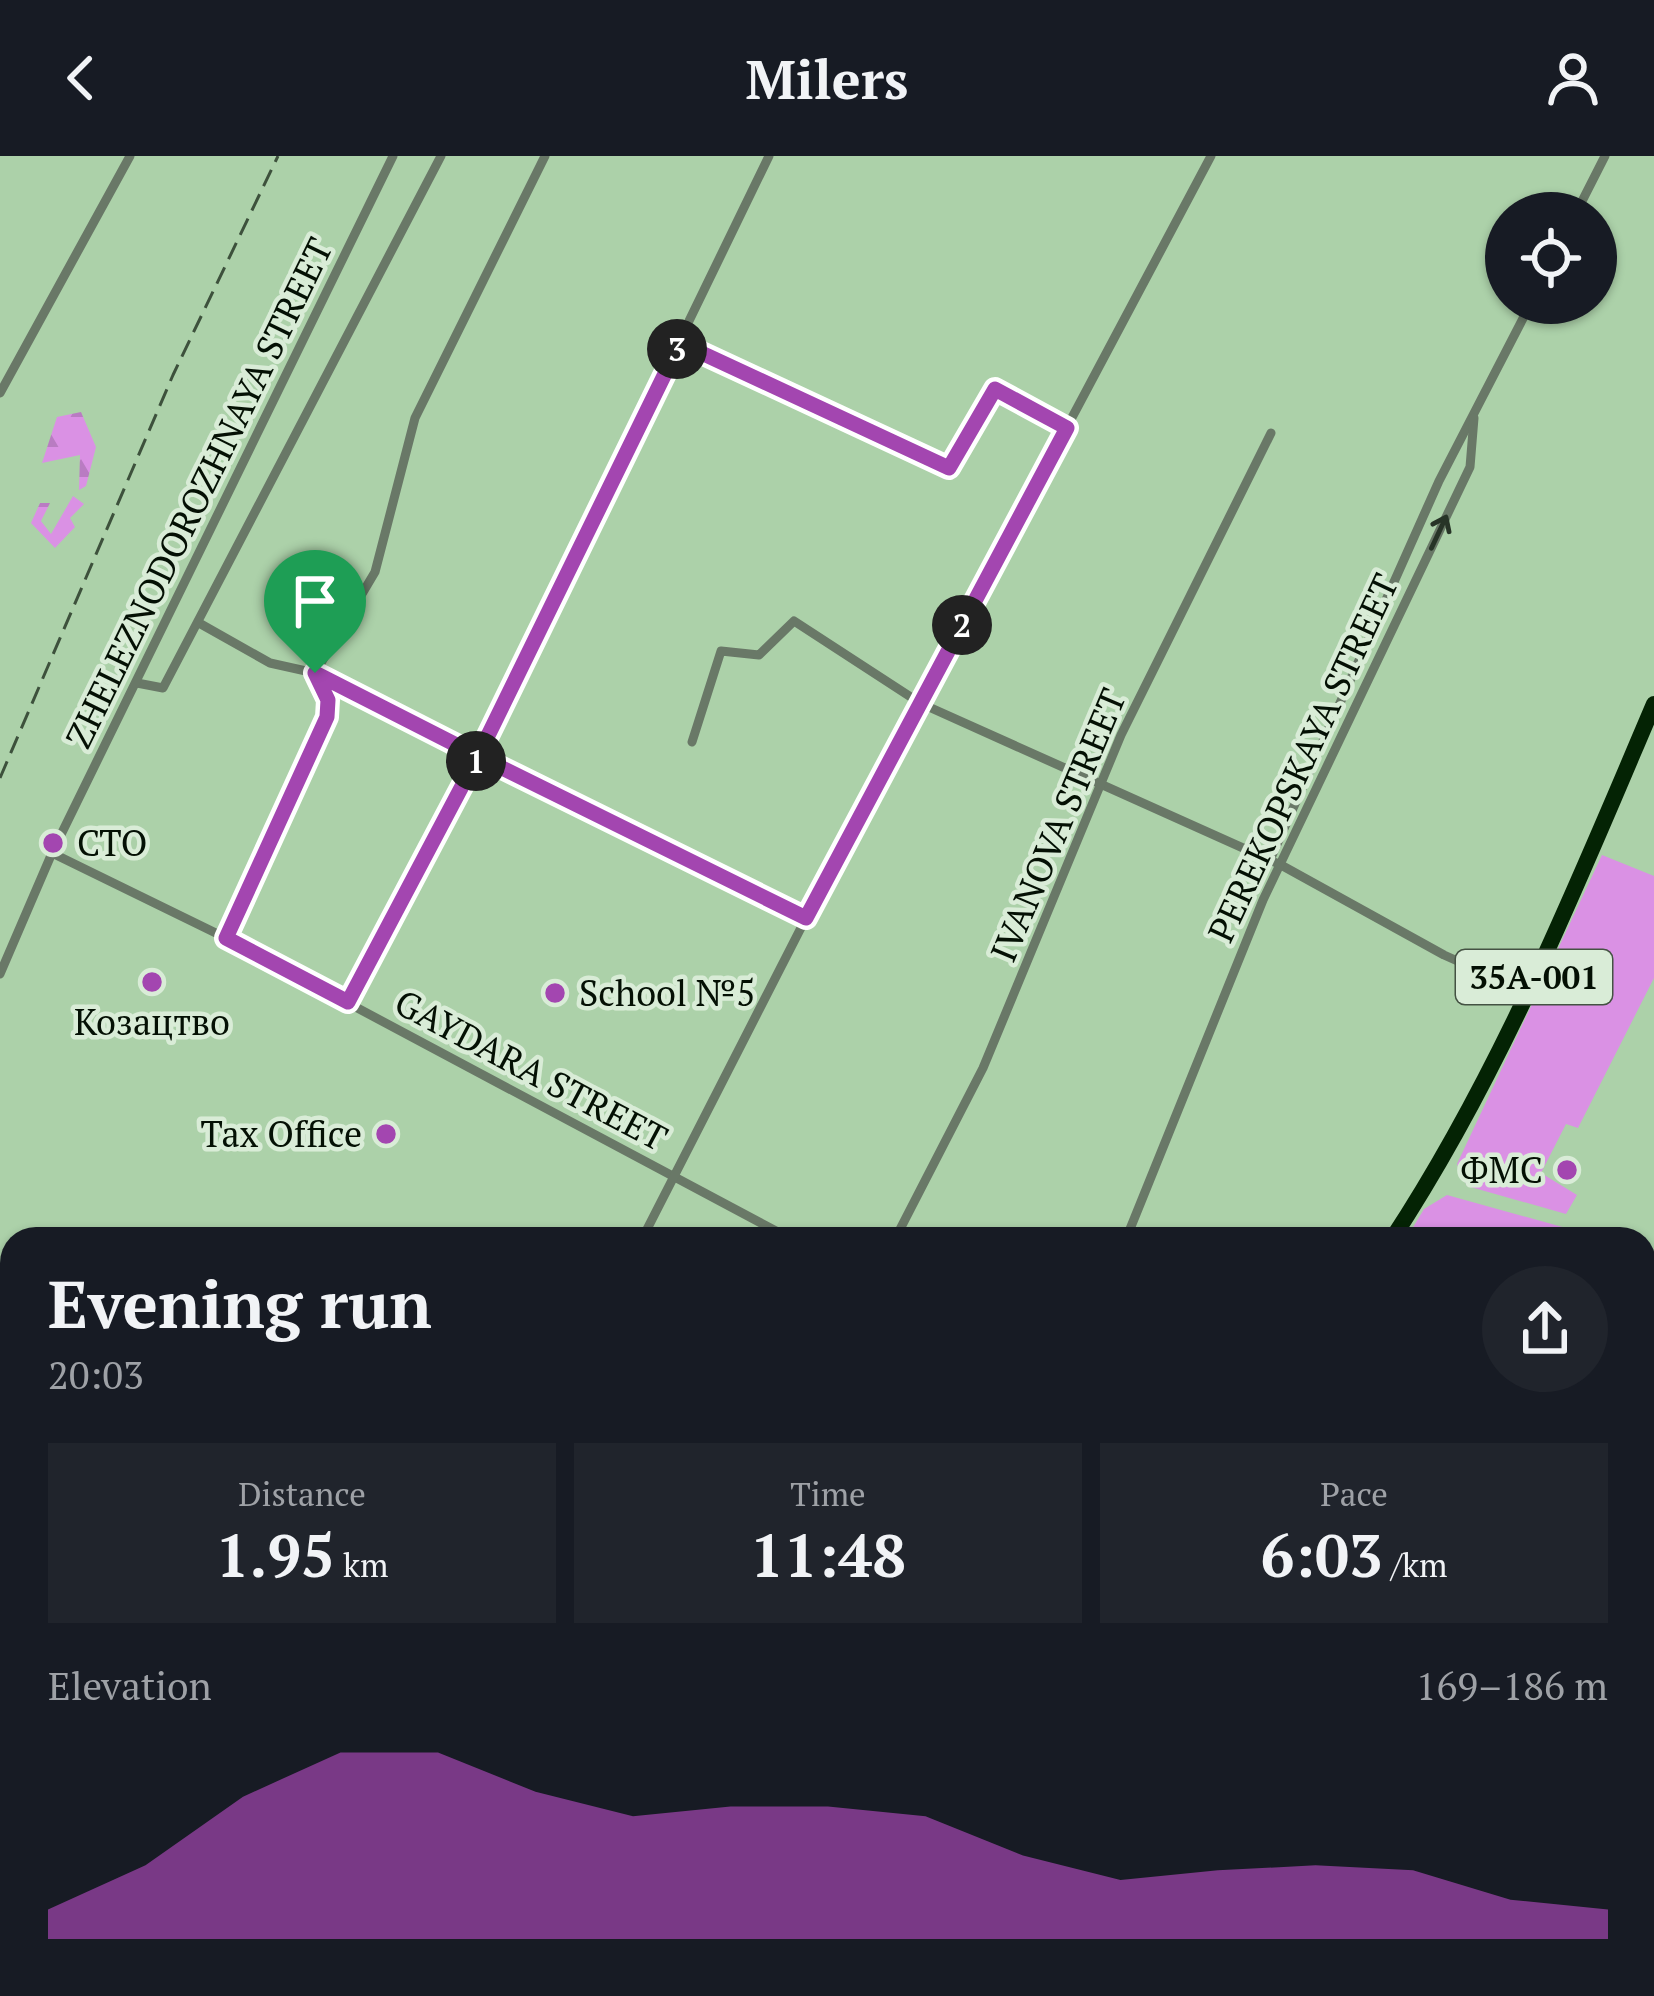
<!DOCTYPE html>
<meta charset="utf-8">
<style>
body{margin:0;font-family:"PT Serif",serif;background:#20242c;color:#f1f3f6;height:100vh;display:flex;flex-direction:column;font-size:45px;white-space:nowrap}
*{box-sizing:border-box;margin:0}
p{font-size:39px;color:#9ea1a6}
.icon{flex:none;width:66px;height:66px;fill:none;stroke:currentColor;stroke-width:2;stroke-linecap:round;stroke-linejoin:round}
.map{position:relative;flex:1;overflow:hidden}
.sheet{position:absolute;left:0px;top:1071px;width:1656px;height:771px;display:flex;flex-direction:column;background:#171b24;border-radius:36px 36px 0 0;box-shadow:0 3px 9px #0004}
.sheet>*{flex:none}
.tools{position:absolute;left:1485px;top:36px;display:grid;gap:24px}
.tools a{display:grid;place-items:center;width:132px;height:132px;border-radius:50%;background:#171b24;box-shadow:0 3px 9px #0004;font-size:60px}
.pin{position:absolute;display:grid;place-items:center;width:102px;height:102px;color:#fff;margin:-123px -51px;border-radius:50% 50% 50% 0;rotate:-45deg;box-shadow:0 0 12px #0007}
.pin .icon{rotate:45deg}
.km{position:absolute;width:60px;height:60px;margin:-30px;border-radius:50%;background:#222;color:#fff;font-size:33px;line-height:60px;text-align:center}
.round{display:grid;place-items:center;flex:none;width:126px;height:126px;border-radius:63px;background:#20242c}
.overview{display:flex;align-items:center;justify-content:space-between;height:204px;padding:0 48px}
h1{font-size:66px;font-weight:700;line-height:90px}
.figures{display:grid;grid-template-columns:repeat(3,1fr);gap:18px;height:204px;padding:12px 48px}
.figures div{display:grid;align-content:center;border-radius:0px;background:#20242c;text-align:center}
.figures b{font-size:60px;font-weight:700}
.figures small{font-size:33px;font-weight:400}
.figures p{font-size:33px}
.chart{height:336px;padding:24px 48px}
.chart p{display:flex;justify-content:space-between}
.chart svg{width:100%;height:216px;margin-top:12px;fill:#a346b0;opacity:.7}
header{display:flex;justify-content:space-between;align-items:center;height:156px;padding:0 48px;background:#171b24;font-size:54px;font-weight:700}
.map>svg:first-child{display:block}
.green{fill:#da91e4}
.forest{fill:url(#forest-firs)}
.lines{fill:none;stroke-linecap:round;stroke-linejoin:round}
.street{stroke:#697867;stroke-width:9}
.highway{stroke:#042304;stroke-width:16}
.rail{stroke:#3d513c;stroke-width:3;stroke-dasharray:18 9;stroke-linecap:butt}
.oneway{stroke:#273427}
.route-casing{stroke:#fff;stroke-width:24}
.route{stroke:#a346b0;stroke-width:15}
.poi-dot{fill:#a346b0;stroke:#d9ecd7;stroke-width:4.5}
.labels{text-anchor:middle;stroke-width:9;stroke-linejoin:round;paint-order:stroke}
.shield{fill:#d9ecd7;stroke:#445243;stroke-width:3}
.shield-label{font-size:33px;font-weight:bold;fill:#041004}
.street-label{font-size:36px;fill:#041004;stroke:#d9ecd7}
.poi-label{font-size:36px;fill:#041004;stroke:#d9ecd7;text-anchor:start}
</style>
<header><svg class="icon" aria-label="back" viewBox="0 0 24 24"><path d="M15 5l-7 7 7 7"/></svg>Milers<svg class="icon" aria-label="person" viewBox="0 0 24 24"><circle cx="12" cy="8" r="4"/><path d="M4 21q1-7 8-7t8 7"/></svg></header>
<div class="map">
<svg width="1654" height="1840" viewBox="0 0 1654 1840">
<defs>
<pattern id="forest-firs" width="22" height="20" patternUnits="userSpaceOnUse" patternTransform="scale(3)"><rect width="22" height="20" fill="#da91e4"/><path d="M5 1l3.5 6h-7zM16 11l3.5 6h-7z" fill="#b97cc2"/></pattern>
</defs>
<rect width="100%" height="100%" fill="#acd1a9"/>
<g class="green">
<polygon points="1602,699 1654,720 1654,822 1578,972 1566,968 1541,1017 1577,1039 1566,1058 1467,1030 1457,1008"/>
<polygon points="1447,1039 1566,1072 1580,1080 1406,1083 1424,1053"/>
<polygon points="0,1371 12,1378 12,1830 812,1830 813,1840 0,1840"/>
<polygon points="869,1830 948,1830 950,1840 866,1840"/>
</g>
<g class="forest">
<polygon points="81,256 96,291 86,330 79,334 80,299 42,307 57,261"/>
<polygon points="73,340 84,348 70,362 75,371 55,392 31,367 40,347 50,347 41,365 51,378"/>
</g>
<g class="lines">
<g class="street">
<polyline points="1576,57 1605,0"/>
<polyline points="681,187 949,312 995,233 1067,272"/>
<polyline points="0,237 130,0"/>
<polyline points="199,467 270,507 315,517 806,762"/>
<polyline points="137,527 163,532 441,0"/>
<polyline points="692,586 721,495 759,499 794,465 920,547 1281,709 1444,799 1527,836"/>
<polyline points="52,697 226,782 791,1083"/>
<polyline points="1270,704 1439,325 1531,147"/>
<polyline points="226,782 327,561 328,545 315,517 375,416 415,262 545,0"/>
<polyline points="0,818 52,697 393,0"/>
<polyline points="348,846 478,600 769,0"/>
<polyline points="642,1083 806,762 1211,0"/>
<polyline points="895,1083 983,912 1121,579 1271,277"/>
<polyline points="1126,1083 1263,744 1470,311 1474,262"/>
<polyline points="0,1362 12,1368"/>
<polyline points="1644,1498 1654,1502"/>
<polyline points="1141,1840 1148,1830"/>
</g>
<g class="highway">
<path d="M1392 1083C1501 917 1576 731 1654 548"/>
<polyline points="956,1830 957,1840"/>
<polyline points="859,1840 861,1830"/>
</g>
<polyline class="rail" points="0,622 173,219 278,0"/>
</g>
<defs><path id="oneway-shaft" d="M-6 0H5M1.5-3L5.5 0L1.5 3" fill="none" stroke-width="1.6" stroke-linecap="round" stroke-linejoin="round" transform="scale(3)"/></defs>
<use class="oneway" href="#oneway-shaft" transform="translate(1439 376) rotate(-65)"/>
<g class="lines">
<defs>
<polyline id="route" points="315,517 328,544 327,561 226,782 348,846 478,600 806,762 1067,272 995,233 949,312 680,187 478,600 315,517"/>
</defs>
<use href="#route" class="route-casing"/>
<use href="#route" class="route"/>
</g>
<g class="poi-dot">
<circle cx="53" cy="687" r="12"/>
<circle cx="152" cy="826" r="12"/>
<circle cx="555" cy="837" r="12"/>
<circle cx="386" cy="978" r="12"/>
<circle cx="1567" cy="1014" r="12"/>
</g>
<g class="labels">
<rect class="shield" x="1456" y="794" width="156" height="54" rx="9"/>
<g class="shield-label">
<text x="1534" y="833">35А-001</text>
</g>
<g class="street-label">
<text transform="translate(199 337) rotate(-64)" y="13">ZHELEZNODOROZHNAYA STREET</text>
<text transform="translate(1303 602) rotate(-65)" y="13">PEREKOPSKAYA STREET</text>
<text transform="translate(1058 669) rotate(-67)" y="13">IVANOVA STREET</text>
<text transform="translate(531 914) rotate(28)" y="13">GAYDARA STREET</text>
</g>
<g class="poi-label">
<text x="77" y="700">СТО</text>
<text x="579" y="850">School №5</text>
<text x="152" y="879" text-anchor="middle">Козацтво</text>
<text x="362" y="991" text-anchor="end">Tax Office</text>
<text x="1543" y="1027" text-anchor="end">ФМС</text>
</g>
</g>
</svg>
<div class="tools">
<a><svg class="icon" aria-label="locate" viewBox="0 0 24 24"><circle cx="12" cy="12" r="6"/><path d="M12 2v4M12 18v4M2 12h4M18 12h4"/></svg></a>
</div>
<div class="pin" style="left:315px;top:517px;background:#1e9e55"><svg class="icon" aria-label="arrive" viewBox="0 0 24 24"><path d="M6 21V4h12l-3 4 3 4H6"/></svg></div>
<b class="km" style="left:476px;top:605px">1</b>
<b class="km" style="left:962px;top:469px">2</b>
<b class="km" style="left:677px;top:193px">3</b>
<section class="sheet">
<div class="overview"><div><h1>Evening run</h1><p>20:03</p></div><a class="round"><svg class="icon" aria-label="share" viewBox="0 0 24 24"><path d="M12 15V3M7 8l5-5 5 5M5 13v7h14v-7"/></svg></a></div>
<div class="figures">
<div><p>Distance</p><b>1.95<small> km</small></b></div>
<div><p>Time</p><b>11:48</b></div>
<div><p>Pace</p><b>6:03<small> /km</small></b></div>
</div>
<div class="chart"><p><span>Elevation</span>169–186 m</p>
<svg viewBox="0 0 160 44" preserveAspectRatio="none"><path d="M0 44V38L10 29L20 15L30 6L40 6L50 14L60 19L70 17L80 17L90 19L100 27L110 32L120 30L130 29L140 30L150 36L160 38V44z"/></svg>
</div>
</section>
</div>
